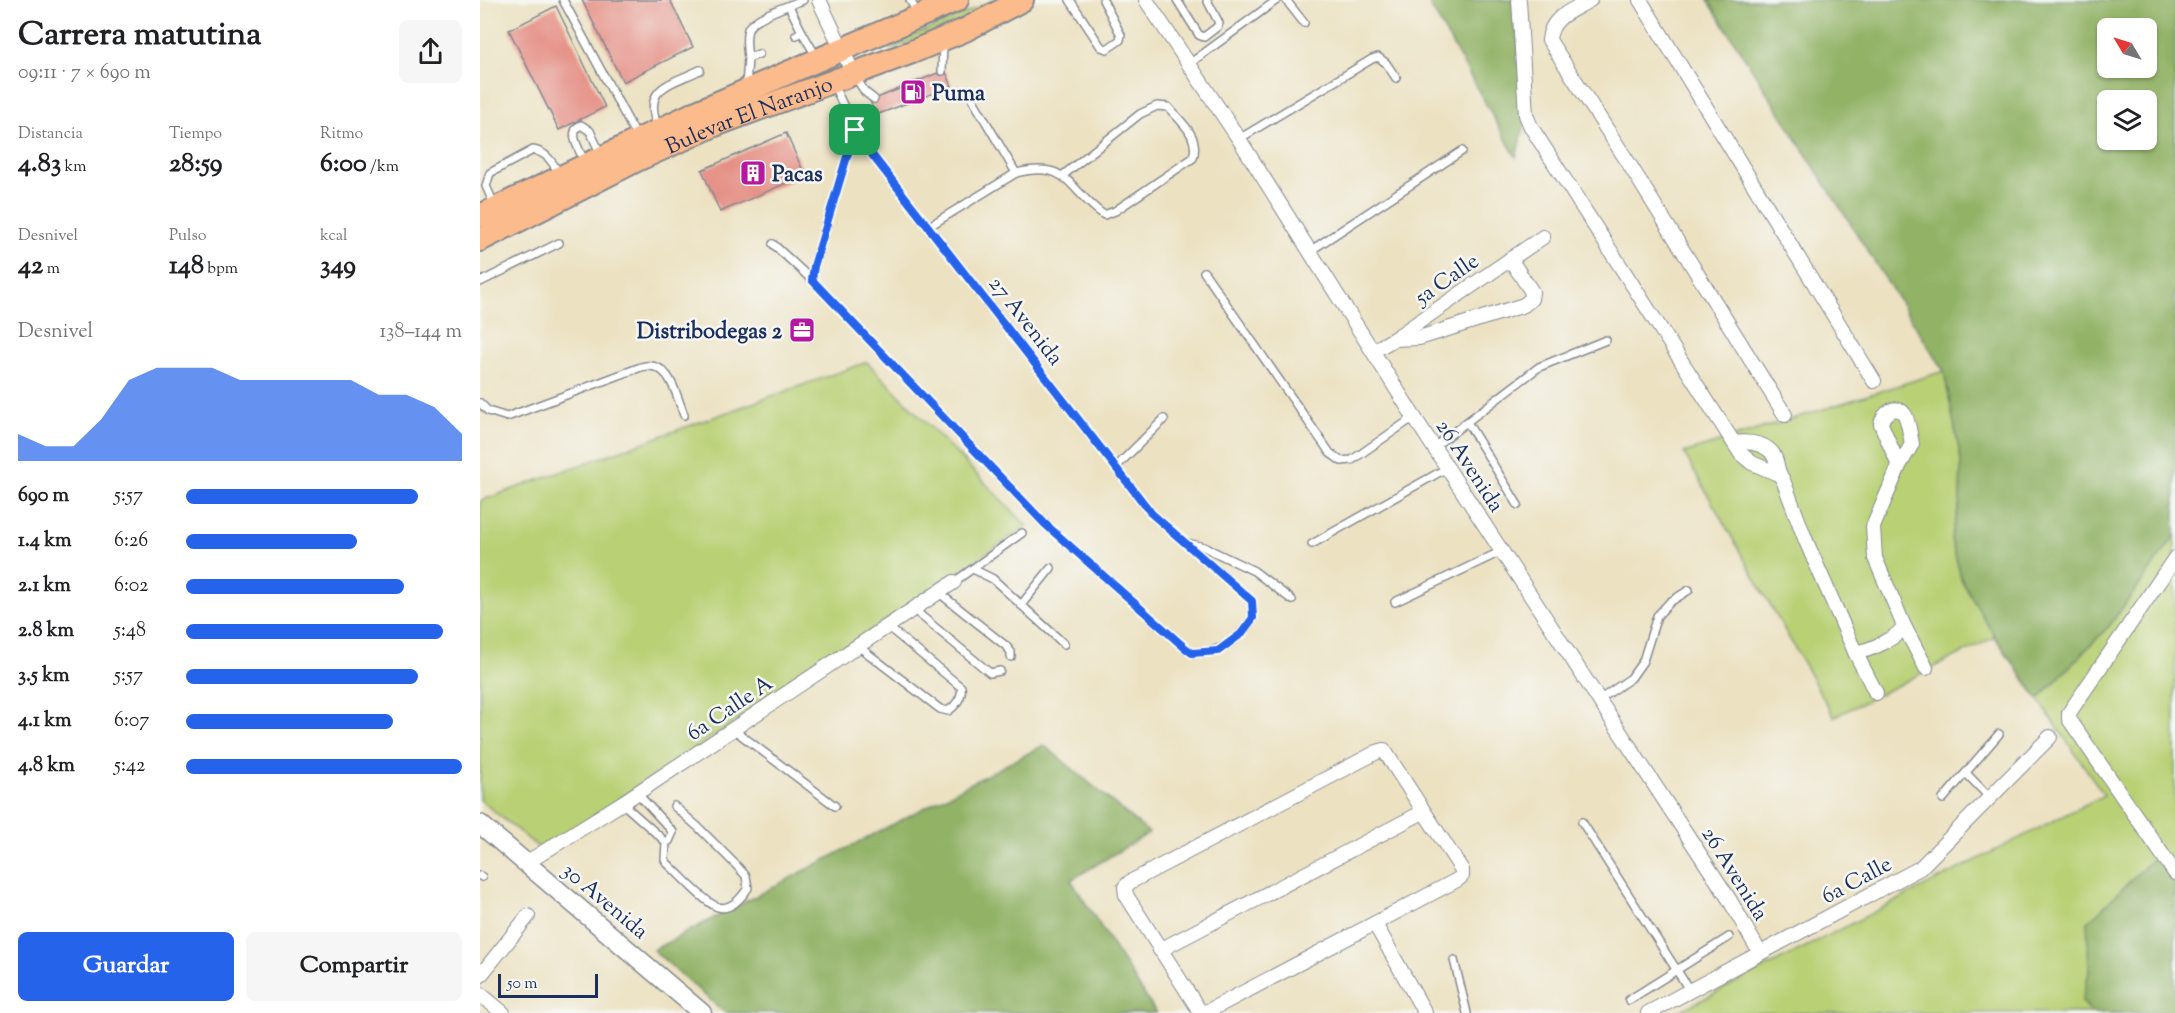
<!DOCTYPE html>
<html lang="es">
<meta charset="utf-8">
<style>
body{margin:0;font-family:"Sorts Mill Goudy",serif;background:#f6f6f6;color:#202124;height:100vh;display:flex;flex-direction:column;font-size:22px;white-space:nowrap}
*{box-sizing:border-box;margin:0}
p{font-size:20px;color:#757577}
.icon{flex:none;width:33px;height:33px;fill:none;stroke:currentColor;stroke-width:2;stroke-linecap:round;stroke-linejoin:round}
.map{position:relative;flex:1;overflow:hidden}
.drawer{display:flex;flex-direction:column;background:#fff;width:480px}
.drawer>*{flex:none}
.needle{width:39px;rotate:308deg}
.buttons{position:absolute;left:1617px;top:18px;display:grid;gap:12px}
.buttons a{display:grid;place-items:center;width:60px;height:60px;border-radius:9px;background:#fff;box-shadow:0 2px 4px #0004;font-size:30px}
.scale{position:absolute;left:18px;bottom:15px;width:100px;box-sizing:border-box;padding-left:6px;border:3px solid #1b2f5e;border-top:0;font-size:16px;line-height:21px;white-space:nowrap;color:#1b2f5e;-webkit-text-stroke:4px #f6f6f2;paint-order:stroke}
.pin{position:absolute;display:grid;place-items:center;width:51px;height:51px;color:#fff;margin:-26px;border-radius:12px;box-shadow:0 3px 9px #0006}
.round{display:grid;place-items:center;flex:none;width:63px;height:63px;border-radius:9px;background:#f6f6f6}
.headline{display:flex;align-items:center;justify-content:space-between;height:102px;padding:0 18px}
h1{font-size:33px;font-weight:700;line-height:45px}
.figures{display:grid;grid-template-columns:repeat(3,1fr);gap:9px;height:102px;padding:6px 18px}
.figures div{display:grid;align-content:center}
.figures b{font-size:26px;font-weight:700}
.figures small{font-size:16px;font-weight:400}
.figures p{font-size:16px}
.chart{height:168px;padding:12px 18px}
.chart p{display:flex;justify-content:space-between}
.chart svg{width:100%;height:108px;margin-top:6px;fill:#2563eb;opacity:.7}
.primary-button{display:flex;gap:12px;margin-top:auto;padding:12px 18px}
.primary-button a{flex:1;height:69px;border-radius:9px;background:#2563eb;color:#fff;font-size:24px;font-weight:700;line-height:69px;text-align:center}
.primary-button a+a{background:#f6f6f6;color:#202124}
ul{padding:0 18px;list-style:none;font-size:20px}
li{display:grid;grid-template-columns:96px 72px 1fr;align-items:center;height:45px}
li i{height:15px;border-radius:8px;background:#2563eb}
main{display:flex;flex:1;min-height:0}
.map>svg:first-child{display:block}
.green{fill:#b9d074;stroke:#6a8069;stroke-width:1.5}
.forest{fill:#92b266;stroke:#567062;stroke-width:1.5;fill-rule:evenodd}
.building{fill:#e59086}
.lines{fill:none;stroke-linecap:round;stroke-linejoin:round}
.service-casing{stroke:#848890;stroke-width:10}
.minor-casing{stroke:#848890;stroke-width:16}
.tertiary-casing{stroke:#848890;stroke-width:21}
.primary-casing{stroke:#848890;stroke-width:26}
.service{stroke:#fff;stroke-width:7}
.minor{stroke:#fff;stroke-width:14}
.tertiary{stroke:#fff;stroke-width:18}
.primary{stroke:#fbbb8c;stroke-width:22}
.route-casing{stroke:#fff;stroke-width:12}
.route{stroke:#2563eb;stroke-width:8}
.labels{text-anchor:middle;stroke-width:5;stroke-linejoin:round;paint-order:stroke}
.poi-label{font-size:22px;font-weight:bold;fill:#1b2f5e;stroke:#f6f6f2;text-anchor:start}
.street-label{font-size:22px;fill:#1b2f5e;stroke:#f6f6f2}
</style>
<main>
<section class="drawer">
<div class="headline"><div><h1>Carrera matutina</h1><p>09:11 · 7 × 690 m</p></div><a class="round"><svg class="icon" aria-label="share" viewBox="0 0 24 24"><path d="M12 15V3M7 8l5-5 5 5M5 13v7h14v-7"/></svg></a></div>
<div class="figures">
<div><p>Distancia</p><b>4.83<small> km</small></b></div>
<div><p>Tiempo</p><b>28:59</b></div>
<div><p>Ritmo</p><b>6:00<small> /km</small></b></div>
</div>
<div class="figures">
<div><p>Desnivel</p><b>42<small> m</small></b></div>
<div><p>Pulso</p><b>148<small> bpm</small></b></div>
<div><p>kcal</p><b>349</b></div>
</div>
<div class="chart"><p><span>Desnivel</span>138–144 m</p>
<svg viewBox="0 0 160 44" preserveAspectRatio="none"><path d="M0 44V33L10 38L20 38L30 27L40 11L50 6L60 6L70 6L80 11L90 11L100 11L110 11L120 11L130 17L140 17L150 22L160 33V44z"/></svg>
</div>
<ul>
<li><b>690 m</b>5:57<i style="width:84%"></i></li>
<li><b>1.4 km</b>6:26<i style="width:62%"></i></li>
<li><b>2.1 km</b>6:02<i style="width:79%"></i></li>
<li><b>2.8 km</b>5:48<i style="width:93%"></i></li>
<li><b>3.5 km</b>5:57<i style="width:84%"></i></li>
<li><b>4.1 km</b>6:07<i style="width:75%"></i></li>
<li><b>4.8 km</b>5:42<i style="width:100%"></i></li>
</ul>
<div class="primary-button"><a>Guardar</a><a>Compartir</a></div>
</section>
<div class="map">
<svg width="1695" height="1013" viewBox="0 0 1695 1013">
<rect width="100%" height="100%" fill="#f6f6f2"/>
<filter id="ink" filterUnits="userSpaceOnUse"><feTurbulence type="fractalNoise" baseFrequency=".0167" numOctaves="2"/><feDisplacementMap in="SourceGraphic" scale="12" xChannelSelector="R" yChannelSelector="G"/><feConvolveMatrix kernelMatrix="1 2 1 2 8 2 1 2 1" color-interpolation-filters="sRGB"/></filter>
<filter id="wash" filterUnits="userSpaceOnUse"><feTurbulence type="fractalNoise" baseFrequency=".008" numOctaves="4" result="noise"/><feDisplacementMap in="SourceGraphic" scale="24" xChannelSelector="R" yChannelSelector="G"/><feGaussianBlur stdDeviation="1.35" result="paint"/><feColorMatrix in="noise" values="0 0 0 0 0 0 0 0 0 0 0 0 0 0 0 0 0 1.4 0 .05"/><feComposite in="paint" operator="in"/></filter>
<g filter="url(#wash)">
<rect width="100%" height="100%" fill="#ece2c2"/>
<g class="green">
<polygon points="512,0 525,0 497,14 411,50 411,46 415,43 493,10"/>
<polygon points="387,362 547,526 63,851 0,800 0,501"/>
<polygon points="1464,371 1481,460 1480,502 1471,539 1482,581 1515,637 1354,717 1204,453"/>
<polygon points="1695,536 1695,1013 1196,1013 1624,795 1558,699 1629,626"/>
</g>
<g class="forest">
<polygon points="947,0 1034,0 1046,120 1036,157"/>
<path d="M1228 0H1695V536L1629 626 1558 699 1515 637 1482 581 1471 539 1480 502 1481 460 1464 371ZM1666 28V68H1628V28ZM1666 100V140H1628V100Z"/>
<polygon points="564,745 669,833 591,880 676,1013 245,1013 173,950"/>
<polygon points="1676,856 1690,880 1695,877 1695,1013 1612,1013 1602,1001 1609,972 1607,923"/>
</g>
<g id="blocks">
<g class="building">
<polygon points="102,0 190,0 213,47 143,82"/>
<polygon points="76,6 125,107 79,130 29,30"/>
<polygon points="465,70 472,86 396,115 390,101"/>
<polygon points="306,133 325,175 240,212 222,170"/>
</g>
</g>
</g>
<g filter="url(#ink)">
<use href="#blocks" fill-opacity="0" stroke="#848890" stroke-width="1.5"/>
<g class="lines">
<defs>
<g id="service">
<polyline points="83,0 157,137"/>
<polyline points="430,0 438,14"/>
<polyline points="590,0 621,47 627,49 640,40 641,35 623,0"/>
<polyline points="697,0 719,35 724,37 737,27 739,23 727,0"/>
<polyline points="806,0 824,23"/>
<polyline points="309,6 322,32"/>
<polyline points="316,35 322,32 336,56"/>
<path d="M268 58C267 49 265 39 268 29 273 17 310 5 323 0"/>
<polyline points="709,64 797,0"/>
<polyline points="462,71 463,44"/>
<polyline points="376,78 385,92 394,99"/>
<polyline points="266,86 268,58 279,54"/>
<polyline points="493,100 536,173"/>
<path d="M178 128C162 87 189 85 220 70"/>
<polyline points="759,139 892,59 898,57 906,63 916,78"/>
<path d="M105 163C101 152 86 132 101 125L110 131 121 155"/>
<path d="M14 204 6 186 10 173 53 150C67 152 73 163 80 175"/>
<path d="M448 227 536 173C590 160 587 189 624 215L635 211 713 158C720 136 702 123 688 107L677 106 660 114 582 176"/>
<path d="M293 244 332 280 565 524 704 647 712 653C744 652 755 643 773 618L772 601 672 514 393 156 375 130 353 84"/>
<polyline points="830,251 982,151"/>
<polyline points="724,272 850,453 861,461 872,460 934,417"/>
<polyline points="332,280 334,266 375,130"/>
<polyline points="0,282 79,243"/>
<path d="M0 403 8 411 27 417 161 367C190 359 196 395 204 415"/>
<polyline points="987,422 1038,505"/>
<polyline points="954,447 1059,367 1126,340"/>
<polyline points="636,467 684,419"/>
<polyline points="707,543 724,547 774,571 812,600"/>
<polyline points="832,544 967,468"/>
<polyline points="493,569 513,579 584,644"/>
<polyline points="474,582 542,533"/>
<polyline points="458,592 526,646 531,652 531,657"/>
<polyline points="915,602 1022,551"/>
<polyline points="541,605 571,568"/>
<polyline points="433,609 510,673 520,671"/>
<path d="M378 646 460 709 468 711C476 706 483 696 481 687L407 626"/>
<polyline points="1119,700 1151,678 1163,661 1177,616 1190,602 1209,590"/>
<polyline points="253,729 355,806"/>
<polyline points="1486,773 1510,798"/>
<path d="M157 793 193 832 189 841 186 842 185 860 187 863C197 872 226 904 238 907 251 911 262 897 268 888L266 876 257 866 218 827 194 806"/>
<polyline points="1463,799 1519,734"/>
<polyline points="142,803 186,842"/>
<polyline points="1102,822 1210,991"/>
<polyline points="0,876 2,877"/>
<polyline points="974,960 987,1013"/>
<polyline points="1149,1000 1249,937"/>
</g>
<g id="minor">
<polyline points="339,0 373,73"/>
<polyline points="666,0 759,139 934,417 1249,899 1280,953"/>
<polyline points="1039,0 1046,115 1051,127 1261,454 1272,463 1298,474"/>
<path d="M1110 0C1092 11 1071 16 1069 40L1146 159 1305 415"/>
<polyline points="1160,0 1394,381"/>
<polyline points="914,339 939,338 1044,305 1051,299 1052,292 1030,259"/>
<polyline points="893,351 914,339 1063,237"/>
<path d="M1254 443C1270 441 1291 443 1296 461 1298 469 1298 473 1303 480L1326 541 1375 652C1388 652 1419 637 1424 626L1395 558 1393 527 1419 466 1432 444C1430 435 1429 423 1425 415 1417 402 1402 414 1401 424L1419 466"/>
<polyline points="1695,558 1589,713 1589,719 1695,873"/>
<polyline points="1424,626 1446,668"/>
<polyline points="1375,652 1396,693"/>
<polygon points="904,750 982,870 982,876 977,880 730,1010 724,1012 719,1010 646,895 645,887 650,882 897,752"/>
<polyline points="46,863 142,803 474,582"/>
<polyline points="895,924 945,1013"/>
<polyline points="680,950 943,812"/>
<polyline points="0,976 48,916"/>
<polyline points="0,994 23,1013"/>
<polyline points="1168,1013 1440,868 1570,737"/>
</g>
<polyline id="tertiary" points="0,824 222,1013"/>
<g id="primary">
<polyline points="0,216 219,111 477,0"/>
<path id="s1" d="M0 240 157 160 235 125 432 52 485 30 542 0"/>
</g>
</defs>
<use href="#service" class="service-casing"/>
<use href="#minor" class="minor-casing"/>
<use href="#tertiary" class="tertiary-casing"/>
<use href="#primary" class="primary-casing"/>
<use href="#service" class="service"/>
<use href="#minor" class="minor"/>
<use href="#tertiary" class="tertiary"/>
<use href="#primary" class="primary"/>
</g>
</g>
<g class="lines" filter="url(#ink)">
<defs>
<polygon id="route" points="375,130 393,156 672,514 772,601 773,618 761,634 738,651 712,653 704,647 565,524 332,280 334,266"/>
</defs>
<use href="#route" class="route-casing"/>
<use href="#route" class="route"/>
</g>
<defs>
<symbol id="fuel-square" viewBox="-11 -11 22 22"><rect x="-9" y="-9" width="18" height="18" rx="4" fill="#b5179e" stroke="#f6f6f2"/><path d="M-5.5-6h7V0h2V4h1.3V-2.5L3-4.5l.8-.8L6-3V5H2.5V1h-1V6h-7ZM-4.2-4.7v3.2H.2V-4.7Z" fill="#fff"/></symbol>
<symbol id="building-square" viewBox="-11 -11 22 22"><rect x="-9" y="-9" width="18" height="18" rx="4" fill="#b5179e" stroke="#f6f6f2"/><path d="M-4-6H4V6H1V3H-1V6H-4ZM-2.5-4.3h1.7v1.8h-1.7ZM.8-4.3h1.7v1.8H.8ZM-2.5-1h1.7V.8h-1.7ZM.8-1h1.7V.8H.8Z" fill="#fff"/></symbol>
<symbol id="office-square" viewBox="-11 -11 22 22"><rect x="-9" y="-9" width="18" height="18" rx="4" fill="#b5179e" stroke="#f6f6f2"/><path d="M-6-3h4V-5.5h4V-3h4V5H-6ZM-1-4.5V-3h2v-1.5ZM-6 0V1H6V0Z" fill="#fff"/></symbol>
</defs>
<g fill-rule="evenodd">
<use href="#fuel-square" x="418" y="77" width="30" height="30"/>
<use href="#building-square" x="258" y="158" width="30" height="30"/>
<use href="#office-square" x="307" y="315" width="30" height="30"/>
</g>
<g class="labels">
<g class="poi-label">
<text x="452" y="100">Puma</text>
<text x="292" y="181">Pacas</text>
<text x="302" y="338" text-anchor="end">Distribodegas 2</text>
</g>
<g class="street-label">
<text dy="8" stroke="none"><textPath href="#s1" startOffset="297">Bulevar El Naranjo</textPath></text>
<text transform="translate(966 278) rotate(-35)" y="8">5a Calle</text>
<text transform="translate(547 320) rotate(52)" y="8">27 Avenida</text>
<text transform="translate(991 465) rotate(57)" y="8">26 Avenida</text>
<text transform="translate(249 707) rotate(-34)" y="8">6a Calle A</text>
<text transform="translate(1256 873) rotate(58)" y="8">26 Avenida</text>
<text transform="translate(1376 879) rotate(-28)" y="8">6a Calle</text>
<text transform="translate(126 900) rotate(40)" y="8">30 Avenida</text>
</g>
</g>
</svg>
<div class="buttons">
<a><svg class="needle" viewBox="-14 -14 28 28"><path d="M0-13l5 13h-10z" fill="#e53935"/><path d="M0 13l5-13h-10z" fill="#757577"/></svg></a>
<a><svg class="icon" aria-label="layers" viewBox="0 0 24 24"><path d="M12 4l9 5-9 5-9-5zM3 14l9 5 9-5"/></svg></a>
</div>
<div class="scale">50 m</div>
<div class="pin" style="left:375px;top:130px;background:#1e9e55"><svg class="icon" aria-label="arrive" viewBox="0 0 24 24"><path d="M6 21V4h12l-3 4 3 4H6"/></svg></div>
</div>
</main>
